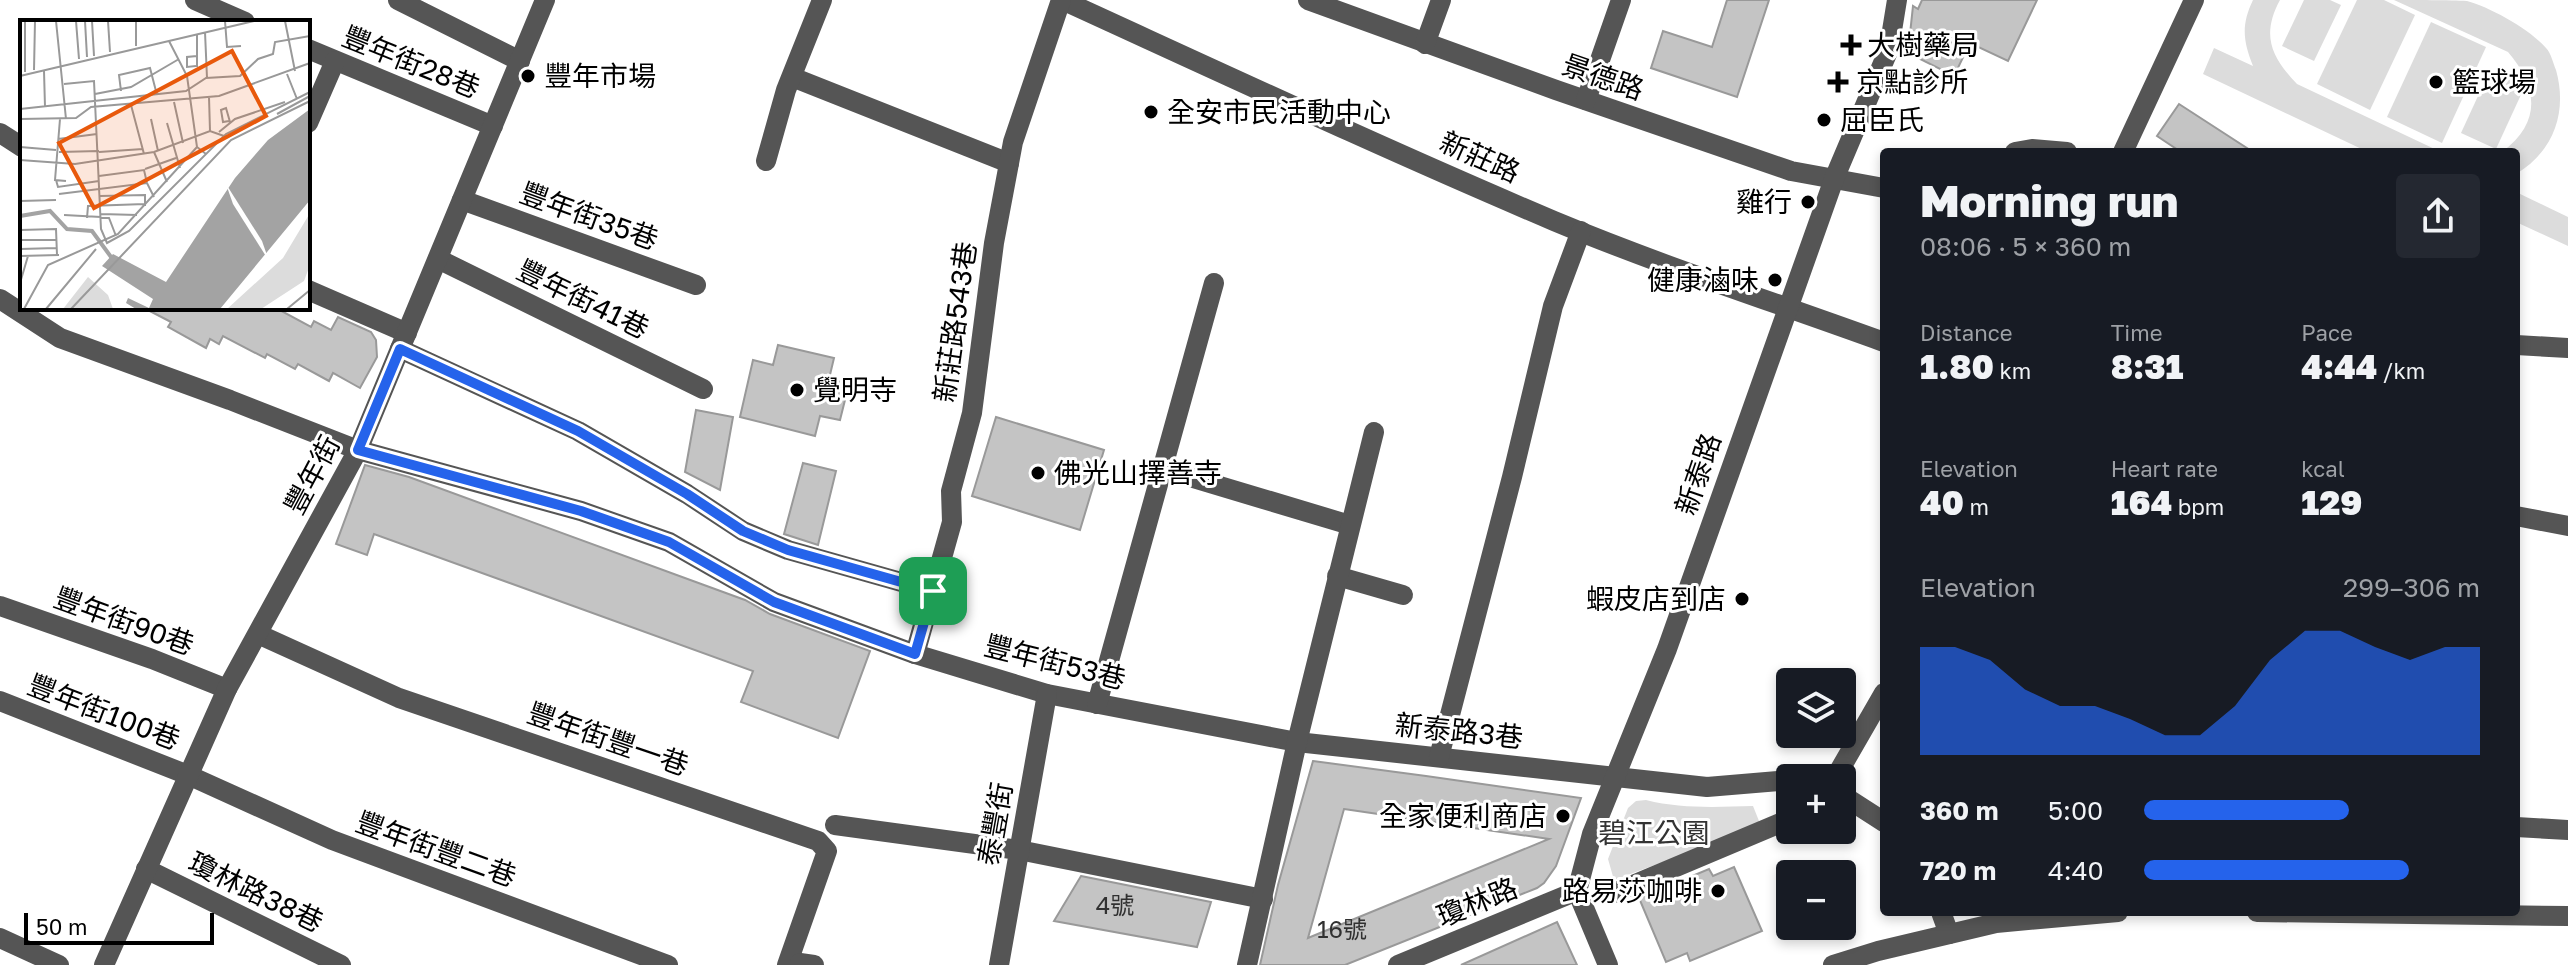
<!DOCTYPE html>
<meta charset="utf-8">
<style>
body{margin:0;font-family:"Golos Text","Noto Sans TC",sans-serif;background:#242831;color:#f1f3f6;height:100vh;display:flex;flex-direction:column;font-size:30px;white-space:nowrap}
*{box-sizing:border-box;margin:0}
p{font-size:26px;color:#9ea1a6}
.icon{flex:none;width:44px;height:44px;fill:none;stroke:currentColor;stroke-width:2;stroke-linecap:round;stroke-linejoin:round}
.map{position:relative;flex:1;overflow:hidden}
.drawer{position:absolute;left:1880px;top:148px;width:640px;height:768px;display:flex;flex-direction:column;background:#171b24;border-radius:8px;box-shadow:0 4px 12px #0003}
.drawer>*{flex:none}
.tools{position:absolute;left:1776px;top:668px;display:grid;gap:16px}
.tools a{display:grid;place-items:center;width:80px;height:80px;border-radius:8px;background:#171b24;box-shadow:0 4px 12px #0003;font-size:40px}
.scale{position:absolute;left:24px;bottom:20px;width:190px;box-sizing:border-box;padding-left:8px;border:4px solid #000;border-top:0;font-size:22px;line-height:28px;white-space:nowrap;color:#000;-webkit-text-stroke:6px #fff;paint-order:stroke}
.pin{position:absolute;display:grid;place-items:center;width:68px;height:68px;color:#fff;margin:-34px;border-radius:16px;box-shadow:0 4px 12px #0006}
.round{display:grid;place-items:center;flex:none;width:84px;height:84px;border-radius:8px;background:#242831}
.head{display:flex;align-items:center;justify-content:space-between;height:136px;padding:0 40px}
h1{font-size:44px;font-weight:800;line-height:60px}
.figures{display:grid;grid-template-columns:repeat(3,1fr);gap:12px;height:136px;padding:8px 40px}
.figures div{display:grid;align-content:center}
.figures b{font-size:34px;font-weight:800}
.figures small{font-size:22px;font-weight:400}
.figures p{font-size:22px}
.chart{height:224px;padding:16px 40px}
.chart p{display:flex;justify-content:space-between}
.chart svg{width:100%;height:144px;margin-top:8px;fill:#2563eb;opacity:.7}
ul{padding:0 40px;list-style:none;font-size:26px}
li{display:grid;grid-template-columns:128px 96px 1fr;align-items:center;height:60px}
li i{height:20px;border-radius:10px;background:#2563eb}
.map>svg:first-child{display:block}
.green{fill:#dcdcdc}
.building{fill:#c4c4c4;stroke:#999;stroke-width:2;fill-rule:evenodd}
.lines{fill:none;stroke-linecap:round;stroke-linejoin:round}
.minor{stroke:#555;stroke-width:20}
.route-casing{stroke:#fff;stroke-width:16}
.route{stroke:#2563eb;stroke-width:10}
.poi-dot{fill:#000;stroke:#fff;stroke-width:3}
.labels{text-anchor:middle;stroke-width:6;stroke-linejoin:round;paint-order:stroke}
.number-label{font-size:24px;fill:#313131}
.poi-label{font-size:28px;fill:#000;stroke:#fff;text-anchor:start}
.street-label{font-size:28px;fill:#000;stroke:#fff}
.park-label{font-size:28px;fill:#333;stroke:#fff}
.inset-river{fill:none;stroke:#a3a3a3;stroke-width:4}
.inset-road{fill:none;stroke:#999;stroke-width:2}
.view{fill:#e8590c;fill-opacity:0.15;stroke:#e8590c;stroke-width:4}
.inset-edge{fill:none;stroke:#000;stroke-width:4}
</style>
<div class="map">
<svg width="2568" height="965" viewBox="0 0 2568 965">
<rect width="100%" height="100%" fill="#fff"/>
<g class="green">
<path d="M2253 0H2280C2261 35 2271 57 2297 84L2441 152H2368L2203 74 2214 48 2253 66C2243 41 2241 25 2253 0Z"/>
<polygon points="2304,0 2330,0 2341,5 2314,61 2282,46"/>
<polygon points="2357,0 2384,0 2415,15 2370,110 2317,84"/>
<path d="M2394 0C2413 0 2451 0 2467 1 2490 7 2531 30 2546 48 2551 53 2553 63 2556 70 2568 113 2553 152 2516 174V152H2502C2542 122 2538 87 2508 52Z"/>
<polygon points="2431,22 2486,47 2442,143 2387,117"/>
<polygon points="2490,70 2525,86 2496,149 2461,133"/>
<polygon points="2516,192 2568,217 2568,246 2516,222"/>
<path d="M1646 800C1681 809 1717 807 1753 806L1761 826 1614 880 1608 859 1628 808 1636 801Z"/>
</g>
<g class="building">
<polygon points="1727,0 1769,0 1737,97 1651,68 1663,31 1712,47"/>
<polygon points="1922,0 2037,0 2008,61 1970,43 1954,76 1908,53 1913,6 1918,9"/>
<polygon points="2179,104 2253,152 2181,152 2157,136"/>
<polygon points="144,308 276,308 311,327 314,321 331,330 338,317 371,332 376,340 377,357 360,388 333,373 329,381 298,364 295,369 267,354 265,358 223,336 219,344 210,339 206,348 168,327 171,322"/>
<polygon points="778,345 834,358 829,379 849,384 840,420 820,416 815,436 740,417 753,360 773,365"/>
<polygon points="696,410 733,417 720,490 685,472"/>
<polygon points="996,417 1104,450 1080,530 972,496"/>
<polygon points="803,463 836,471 818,545 784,534"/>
<polygon points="365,465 409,477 704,585 745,600 770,614 870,651 838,738 741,702 753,671 374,534 367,555 336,544"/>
<path d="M1313 761 1426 776 1581 798 1556 866 1544 883 1537 888 1345 965H1260L1278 885ZM1344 809 1419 820 1549 839 1308 938Z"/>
<polygon points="1734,867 1762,931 1690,961 1687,953 1666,962 1639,898 1709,869 1713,876"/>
<polygon points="1081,876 1211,902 1197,947 1054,921"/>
<polygon points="1557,922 1577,965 1461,965"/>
</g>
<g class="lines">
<g class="minor">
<polyline points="195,0 245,22"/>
<polyline points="398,0 520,61"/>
<path d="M1062 0C1226 75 1389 151 1554 221 1662 266 1774 302 1884 342"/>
<polyline points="1308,0 1556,90 1791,171 1884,188"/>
<polyline points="1425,44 1441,0"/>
<polyline points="308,49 493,126"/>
<polyline points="792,77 1009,163"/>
<polyline points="1586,100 1621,0"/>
<polyline points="308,123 335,61"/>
<polyline points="0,133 22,147"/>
<polyline points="2015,152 2032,149 2067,152"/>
<polyline points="2123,152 2194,0"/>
<polyline points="766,161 786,90 822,0"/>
<polyline points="462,200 696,285"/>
<polyline points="438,259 703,389"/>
<polyline points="308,290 407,333"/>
<polyline points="0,299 60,338 230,400 358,450 581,511 669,542 774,602 915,654 1047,694 1297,742 1707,787 1790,780"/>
<polyline points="2516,345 2568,348"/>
<polyline points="400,349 578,431 687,494 743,531 788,550 933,591"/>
<polyline points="1163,469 1350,525"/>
<polyline points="2516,516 2568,526"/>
<polyline points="1337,576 1403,595"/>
<polyline points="0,606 152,659 227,689"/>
<polyline points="258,634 399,698 818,841 827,851 787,965"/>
<polyline points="915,654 952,522 951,491 972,413 994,243 1013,142 1061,0"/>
<polyline points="0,701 188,775 332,840 668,965"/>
<polyline points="1097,704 1214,283"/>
<polyline points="1439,757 1512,477 1553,306 1581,231"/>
<polyline points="1835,778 1884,693"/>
<polyline points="1842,795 1884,822"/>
<polyline points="835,825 1019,850 1263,899"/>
<polyline points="2516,827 2568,830"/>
<polyline points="146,869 341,965"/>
<polyline points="1614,893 1790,819"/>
<polyline points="1941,912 1949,934"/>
<polyline points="2257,912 2568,916"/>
<polyline points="0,938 59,965"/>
<polyline points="800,963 814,965"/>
<polyline points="104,965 227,689 358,450 545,0"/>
<polyline points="999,965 1047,694"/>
<polyline points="1247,965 1297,742 1374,432"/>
<polyline points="1398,965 1577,891"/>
<polyline points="1608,965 1577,891 1592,834 1667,649 1834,179 1889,49 1897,0"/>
<polyline points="1833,965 1878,951 1996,923 2118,912"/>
</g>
</g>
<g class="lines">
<defs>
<polygon id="route" points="400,349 578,431 687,494 743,531 788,550 933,591 915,654 774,602 669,542 581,511 358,450"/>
</defs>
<use href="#route" class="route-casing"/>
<use href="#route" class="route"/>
</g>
<g class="poi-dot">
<path d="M1847 33h8v8h8v8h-8v8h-8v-8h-8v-8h8z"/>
<circle cx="528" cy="76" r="8"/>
<path d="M1834 70h8v8h8v8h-8v8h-8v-8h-8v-8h8z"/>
<circle cx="2436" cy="82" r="8"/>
<circle cx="1151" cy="112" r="8"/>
<circle cx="1824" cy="120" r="8"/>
<circle cx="1808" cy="202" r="8"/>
<circle cx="1775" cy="280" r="8"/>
<circle cx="797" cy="390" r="8"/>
<circle cx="1038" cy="473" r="8"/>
<circle cx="1742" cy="599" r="8"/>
<circle cx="1563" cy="816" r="8"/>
<circle cx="1718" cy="891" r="8"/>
</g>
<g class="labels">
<g class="number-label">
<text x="1115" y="914">4號</text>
<text x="1342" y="938">16號</text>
</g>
<g class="poi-label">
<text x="1867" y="55">大樹藥局</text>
<text x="544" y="86">豐年市場</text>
<text x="1856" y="92">京點診所</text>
<text x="2452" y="92">籃球場</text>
<text x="1167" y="122">全安市民活動中心</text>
<text x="1840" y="130">屈臣氏</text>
<text x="1792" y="212" text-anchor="end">雞行</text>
<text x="1759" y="290" text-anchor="end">健康滷味</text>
<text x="813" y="400">覺明寺</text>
<text x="1054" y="483">佛光山擇善寺</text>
<text x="1726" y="609" text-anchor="end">蝦皮店到店</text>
<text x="1547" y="826" text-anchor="end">全家便利商店</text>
<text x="1702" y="901" text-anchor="end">路易莎咖啡</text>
</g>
<g class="street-label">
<text transform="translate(411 62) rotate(22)" y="10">豐年街28巷</text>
<text transform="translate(1603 77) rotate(19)" y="10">景德路</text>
<text transform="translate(1480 157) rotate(24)" y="10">新莊路</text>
<text transform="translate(589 216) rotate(20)" y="10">豐年街35巷</text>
<text transform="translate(583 299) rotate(26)" y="10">豐年街41巷</text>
<text transform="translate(955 322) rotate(-82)" y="10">新莊路543巷</text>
<text transform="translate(1698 474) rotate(-71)" y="10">新泰路</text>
<text transform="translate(312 475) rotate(-62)" y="10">豐年街</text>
<text transform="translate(124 621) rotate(20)" y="10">豐年街90巷</text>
<text transform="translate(1055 662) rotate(14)" y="10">豐年街53巷</text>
<text transform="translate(104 712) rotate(21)" y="10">豐年街100巷</text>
<text transform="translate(1459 731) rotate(6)" y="10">新泰路3巷</text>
<text transform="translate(608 739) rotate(19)" y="10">豐年街豐一巷</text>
<text transform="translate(995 824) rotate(-80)" y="10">泰豐街</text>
<text transform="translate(436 849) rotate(20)" y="10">豐年街豐二巷</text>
<text transform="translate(256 892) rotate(26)" y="10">瓊林路38巷</text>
<text transform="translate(1477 902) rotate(-22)" y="10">瓊林路</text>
</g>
<g class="park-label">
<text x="1654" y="843">碧江公園</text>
</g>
</g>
<g transform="translate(20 20)">
<rect width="290" height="290" fill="#fff"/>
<path d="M290 193V245L284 261 241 289H207L263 238ZM68 257 88 275 93 289H43Z" fill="#dcdcdc"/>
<path d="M290 89V180L200 289H116L106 283 108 278 129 288 133 279 82 246 93 234 146 262 215 158 248 120Z" fill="#a3a3a3"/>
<path d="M206 164 242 221 249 241 213 184Z" fill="#fff"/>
<path class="inset-river" d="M0 196 30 191 47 209 72 211 94 241"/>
<path class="inset-road" d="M5 1V52M36 1 46 99M56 1 59 39M65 1 67 37M72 1 74 36M88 1 90 32M116 1V26M205 1 207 27 221 26M265 1 275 51M185 12 187 58M177 15V47M149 21 167 56 177 127 186 134M176 46 167 47V37L177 36M14 50 15 1M24 51 25 87M267 54 277 79M0 56 234 1M44 64 74 61 81 209 87 223 109 211 206 114 290 72M101 71 99 55 130 48 137 75M75 74 111 67 159 39M189 77 190 111M154 82 163 123M111 85 124 134M0 89 166 71 186 58 220 56 238 39 253 34 255 22 290 16M257 94 290 76M0 99 56 98 71 87 199 76 290 43M40 99 35 160 46 161M131 99 138 131M209 101 203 102 201 90 206 88 210 102M147 103 160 148M199 112 215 99 265 82M38 119 77 114M0 127 36 130M39 132 79 131M79 132 123 129M134 132 147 162M0 140 55 144 134 132 190 111 204 116M125 149 156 138M79 156 124 150 127 163M36 160 38 167 79 161M39 174 127 163 134 177M80 176 125 175V186M0 181 36 180M81 194 117 195M44 195 81 197M67 198 68 186 125 184M81 198H89L96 216M0 210 36 209 37 235M0 220H36M0 229 37 228M0 236 39 235M0 263 8 236M4 289 28 245 98 214 177 127M26 289 76 229M51 289 211 120 290 81M267 289 290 270"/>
<path class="view" d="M212 31 246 96 74 188 39 123Z"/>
<rect width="290" height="290" class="inset-edge"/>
</g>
</svg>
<div class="tools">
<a><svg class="icon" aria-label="layers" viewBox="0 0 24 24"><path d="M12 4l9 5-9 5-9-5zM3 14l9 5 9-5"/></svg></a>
<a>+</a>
<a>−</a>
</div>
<div class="scale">50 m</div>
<div class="pin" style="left:933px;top:591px;background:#1e9e55"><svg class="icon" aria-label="arrive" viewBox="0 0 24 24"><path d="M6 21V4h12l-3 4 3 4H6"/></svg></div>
<section class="drawer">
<div class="head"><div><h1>Morning run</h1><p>08:06 · 5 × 360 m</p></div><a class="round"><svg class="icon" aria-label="share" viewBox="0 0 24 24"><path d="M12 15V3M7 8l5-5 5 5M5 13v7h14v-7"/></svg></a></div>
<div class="figures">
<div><p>Distance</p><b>1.80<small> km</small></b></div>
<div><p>Time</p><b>8:31</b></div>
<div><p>Pace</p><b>4:44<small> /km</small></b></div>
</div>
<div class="figures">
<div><p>Elevation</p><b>40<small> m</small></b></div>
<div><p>Heart rate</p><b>164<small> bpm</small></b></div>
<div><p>kcal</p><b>129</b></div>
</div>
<div class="chart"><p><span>Elevation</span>299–306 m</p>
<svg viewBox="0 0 160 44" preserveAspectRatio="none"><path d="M0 44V11L10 11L20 15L30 24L40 29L50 29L60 33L70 38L80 38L90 29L100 15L110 6L120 6L130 11L140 15L150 11L160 11V44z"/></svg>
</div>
<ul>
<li><b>360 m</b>5:00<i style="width:61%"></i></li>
<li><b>720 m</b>4:40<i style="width:79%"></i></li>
</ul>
</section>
</div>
